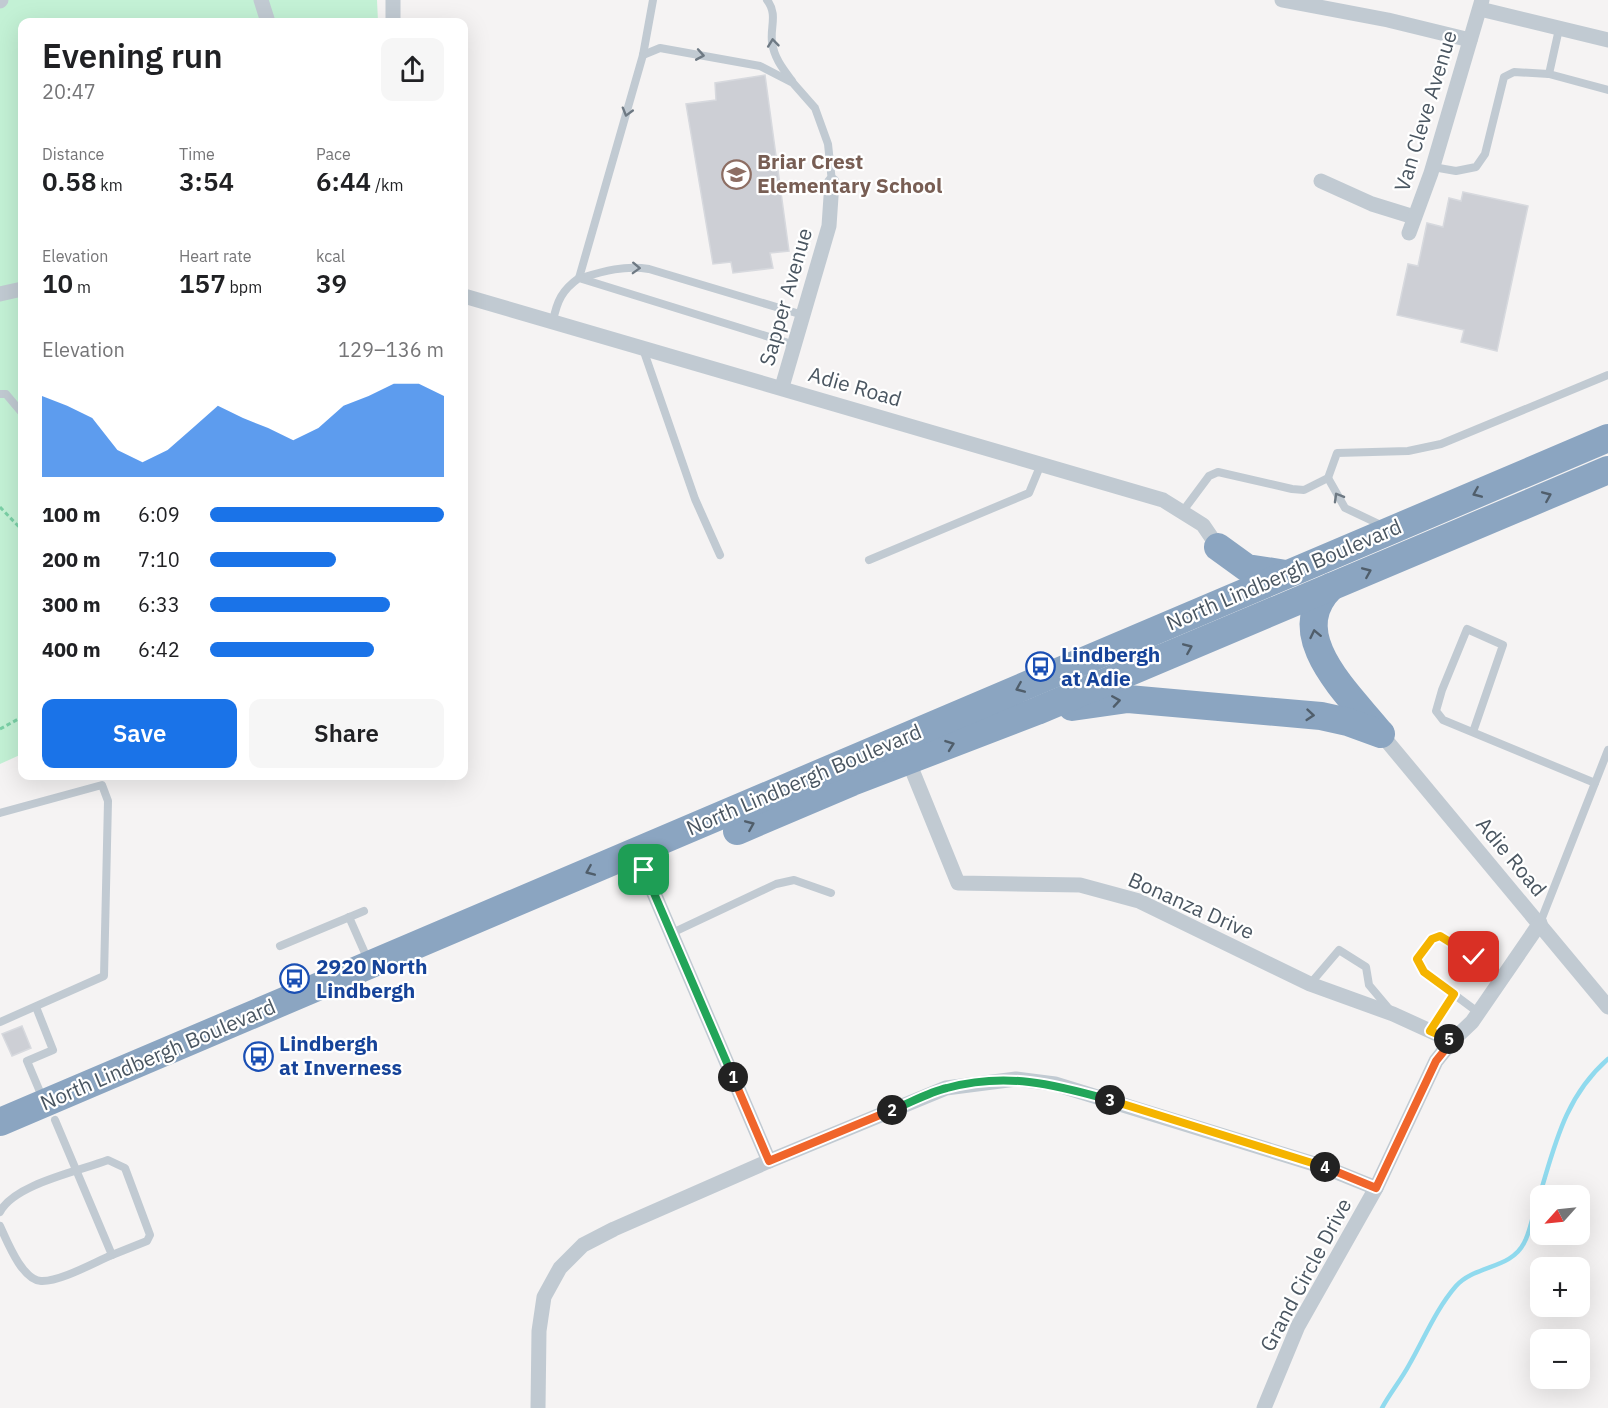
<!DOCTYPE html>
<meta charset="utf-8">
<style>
body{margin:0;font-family:"IBM Plex Sans",sans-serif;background:#f6f6f6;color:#202124;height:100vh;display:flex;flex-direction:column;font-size:22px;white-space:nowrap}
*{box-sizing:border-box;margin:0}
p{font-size:20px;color:#757577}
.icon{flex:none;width:33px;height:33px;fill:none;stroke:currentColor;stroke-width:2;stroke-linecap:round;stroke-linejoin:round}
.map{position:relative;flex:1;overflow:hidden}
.sheet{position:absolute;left:18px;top:18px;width:450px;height:762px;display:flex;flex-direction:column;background:#fff;border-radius:12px;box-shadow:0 6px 24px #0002}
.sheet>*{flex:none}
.needle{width:39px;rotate:243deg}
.controls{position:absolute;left:1530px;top:1185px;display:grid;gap:12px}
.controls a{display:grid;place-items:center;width:60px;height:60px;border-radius:12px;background:#fff;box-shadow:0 6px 24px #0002;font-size:30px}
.pin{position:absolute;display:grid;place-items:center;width:51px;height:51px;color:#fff;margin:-26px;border-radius:12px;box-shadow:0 3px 9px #0006}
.km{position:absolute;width:30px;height:30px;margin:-15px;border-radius:50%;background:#222;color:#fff;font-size:16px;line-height:30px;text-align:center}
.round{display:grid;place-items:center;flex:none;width:63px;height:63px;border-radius:12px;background:#f6f6f6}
.head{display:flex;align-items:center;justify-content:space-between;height:102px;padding:0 24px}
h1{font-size:33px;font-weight:600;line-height:45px}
.metrics{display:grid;grid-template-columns:repeat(3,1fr);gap:9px;height:102px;padding:6px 24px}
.metrics div{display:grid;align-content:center}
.metrics b{font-size:26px;font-weight:600}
.metrics small{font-size:16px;font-weight:400}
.metrics p{font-size:16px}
.chart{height:168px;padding:12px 24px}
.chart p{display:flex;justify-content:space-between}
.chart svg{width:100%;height:108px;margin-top:6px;fill:#1a73e8;opacity:.7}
.primary-button{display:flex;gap:12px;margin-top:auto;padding:12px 24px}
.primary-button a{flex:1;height:69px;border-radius:12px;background:#1a73e8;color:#fff;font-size:24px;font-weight:600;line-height:69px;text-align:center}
.primary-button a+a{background:#f6f6f6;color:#202124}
ul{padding:0 24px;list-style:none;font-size:20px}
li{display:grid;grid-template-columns:96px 72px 1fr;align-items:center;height:45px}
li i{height:15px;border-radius:8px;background:#1a73e8}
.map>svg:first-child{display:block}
.green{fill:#c3f1d5}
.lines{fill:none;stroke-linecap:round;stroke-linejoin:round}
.stream{stroke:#90daee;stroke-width:4.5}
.building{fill:#cdcfd5;stroke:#d7d9de;stroke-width:1.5}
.path{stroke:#7ad0a6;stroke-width:3;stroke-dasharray:4.5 3;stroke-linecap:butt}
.lane{stroke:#c1cad2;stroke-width:8}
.street{stroke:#c1cad2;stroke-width:15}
.highway{stroke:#8ba5c1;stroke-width:28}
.oneway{stroke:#6e7983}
.oneway2{stroke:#505e6b}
.split-1-casing{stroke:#fff;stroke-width:12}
.split-2-casing{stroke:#fff;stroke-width:12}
.split-3-casing{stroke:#fff;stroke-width:12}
.split-4-casing{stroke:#fff;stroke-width:12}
.split-5-casing{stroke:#fff;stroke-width:12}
.split-6-casing{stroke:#fff;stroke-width:12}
.split-1{stroke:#22a559;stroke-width:8}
.split-2{stroke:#f0652b;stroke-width:8}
.split-3{stroke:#22a559;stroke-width:8}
.split-4{stroke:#f5b400;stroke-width:8}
.split-5{stroke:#f0652b;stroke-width:8}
.split-6{stroke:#f5b400;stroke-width:8}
.labels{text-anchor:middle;stroke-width:4.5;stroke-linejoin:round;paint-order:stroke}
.street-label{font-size:21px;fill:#4a5661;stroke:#fff}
.education-label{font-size:21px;font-weight:bold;fill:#785e54;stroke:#fff;text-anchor:start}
.transit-label{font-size:21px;font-weight:bold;fill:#164399;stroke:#fff;text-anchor:start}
</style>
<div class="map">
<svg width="1608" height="1408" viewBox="0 0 1608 1408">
<rect width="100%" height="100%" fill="#f5f3f3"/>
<polygon class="green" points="0,0 377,0 378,22 22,22 22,754 0,764"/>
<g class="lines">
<path class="stream" d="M1382 1408C1390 1393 1401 1380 1409 1365 1424 1339 1436 1309 1456 1286 1475 1265 1511 1269 1524 1243 1529 1234 1531 1223 1534 1213 1553 1156 1560 1101 1608 1059"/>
</g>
<g class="building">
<polygon points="765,75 789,251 770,253 773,268 733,273 731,262 713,264 686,104 716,100 715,83"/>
<polygon points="1463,192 1528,206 1497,351 1461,342 1464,330 1397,315 1408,264 1418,266 1427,223 1443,227 1449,198 1461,201"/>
<polygon points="22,1026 31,1048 12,1056 2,1034"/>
</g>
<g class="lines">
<g class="path">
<polyline points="0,507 22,530"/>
<polyline points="0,729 22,717"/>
</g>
<g class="lane">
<path d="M767 0C778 14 770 27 772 42 774 58 783 69 792 81"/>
<polyline points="1559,29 1549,74 1608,90"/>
<polyline points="643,55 660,48 760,66 793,83 815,108 828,144 832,182"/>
<polyline points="1433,167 1456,171 1476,167 1485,154 1504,77 1514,72 1549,74"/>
<polyline points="579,278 643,55 653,0"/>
<path d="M581 278C604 271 625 265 649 269L803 315"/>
<path d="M553 321C557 301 562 290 579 278L795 345"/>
<polyline points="643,349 695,499 720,555"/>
<polyline points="0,394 6,394 22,413"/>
<polyline points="1328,478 1345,508 1383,526"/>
<polyline points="1183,511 1209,476 1218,472 1292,489 1304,490 1328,478 1337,453 1408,451 1441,444 1608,375"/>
<polyline points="869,560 1029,493 1041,464"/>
<polyline points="1473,732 1503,645 1467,629 1442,690 1436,711 1443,720 1595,783"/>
<polyline points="0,813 102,785 108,801 104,976 0,1022"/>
<polyline points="349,917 368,960"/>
<polyline points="1540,923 1608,750"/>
<polyline points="672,933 776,884 794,880 831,893"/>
<polyline points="280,946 364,911"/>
<polyline points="1474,957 1440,936 1432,939 1417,959 1424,972 1479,1013"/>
<polyline points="1310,984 1339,950 1366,967 1369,985 1390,1010"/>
<polyline points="36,1007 53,1050 27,1061 43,1099"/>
<polyline points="1430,1031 1454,994"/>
<path d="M0 1212C14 1184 80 1171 108 1160L125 1168 150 1235 147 1241 112 1255"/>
<path d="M0 1226C7 1241 22 1280 41 1281 60 1282 95 1262 112 1255L55 1120"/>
</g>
<g class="street">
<polyline points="261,0 268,22"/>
<polyline points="393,0 393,22"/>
<polyline points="1282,0 1388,20 1470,40"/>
<polyline points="0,1 1,0"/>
<polyline points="1480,9 1608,40"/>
<polyline points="1321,181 1372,204 1414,217"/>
<polyline points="1409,233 1431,173 1482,0"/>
<polyline points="0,294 22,289"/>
<polyline points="464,296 1163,500 1203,525 1218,547"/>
<polyline points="782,387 829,226 832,182"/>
<polyline points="1381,734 1608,1007"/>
<polyline points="908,760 958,883 1080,885 1139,901 1310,984 1393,1014 1452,1041"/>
<polyline points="644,870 769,1161"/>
<polyline points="538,1408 539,1331 544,1297 560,1268 583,1245 614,1229 769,1161 946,1088 1016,1079 1055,1084 1324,1167 1376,1188"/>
<polyline points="1264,1408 1298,1326 1376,1188 1436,1061 1452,1041 1472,1022 1540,923"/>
</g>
<g class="highway">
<polyline points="1218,547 1247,568 1286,574"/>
<path d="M1331 587C1282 635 1349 694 1380 733"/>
<polyline points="1072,707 1128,699 1321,716 1348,722 1381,734"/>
<polyline points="737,831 852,782 1037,711 1608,470"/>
<polyline points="0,1122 1608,438"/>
</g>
</g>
<defs><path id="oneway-chevron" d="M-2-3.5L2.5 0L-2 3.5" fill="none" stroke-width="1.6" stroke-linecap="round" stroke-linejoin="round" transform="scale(1.5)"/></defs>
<g class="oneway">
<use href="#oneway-chevron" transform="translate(773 43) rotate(-96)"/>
<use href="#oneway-chevron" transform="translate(700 55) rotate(10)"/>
<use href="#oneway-chevron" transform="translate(627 112) rotate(106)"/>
<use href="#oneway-chevron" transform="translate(636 268) rotate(2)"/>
<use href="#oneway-chevron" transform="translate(1338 497) rotate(-120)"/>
</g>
<g class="oneway2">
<use href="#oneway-chevron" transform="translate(1477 493) rotate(157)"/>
<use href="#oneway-chevron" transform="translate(1547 496) rotate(-23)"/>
<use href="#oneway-chevron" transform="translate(1367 572) rotate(-23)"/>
<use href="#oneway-chevron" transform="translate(1315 634) rotate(-102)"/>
<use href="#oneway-chevron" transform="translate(1188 648) rotate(-23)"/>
<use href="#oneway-chevron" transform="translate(1020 688) rotate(157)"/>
<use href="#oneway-chevron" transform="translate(1116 701) rotate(-9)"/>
<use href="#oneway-chevron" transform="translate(1310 715) rotate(5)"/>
<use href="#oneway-chevron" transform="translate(950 745) rotate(-20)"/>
<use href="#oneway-chevron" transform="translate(750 825) rotate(-23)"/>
<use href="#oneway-chevron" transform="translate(590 871) rotate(157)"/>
</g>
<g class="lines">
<defs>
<polyline id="split-1" points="644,870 733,1077"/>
<polyline id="split-2" points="733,1077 769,1161 892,1110"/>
<path id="split-3" d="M892 1110C910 1103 929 1092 947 1088 1006 1072 1053 1084 1110 1100"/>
<polyline id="split-4" points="1110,1100 1325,1167"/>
<polyline id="split-5" points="1325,1167 1376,1188 1436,1061 1452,1041 1449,1039"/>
<polyline id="split-6" points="1449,1039 1430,1031 1454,994 1424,972 1417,959 1432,939 1440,936 1474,957"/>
</defs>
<use href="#split-1" class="split-1-casing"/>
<use href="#split-2" class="split-2-casing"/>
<use href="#split-3" class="split-3-casing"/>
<use href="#split-4" class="split-4-casing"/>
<use href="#split-5" class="split-5-casing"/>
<use href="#split-6" class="split-6-casing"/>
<use href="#split-1" class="split-1"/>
<use href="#split-2" class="split-2"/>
<use href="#split-3" class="split-3"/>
<use href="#split-4" class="split-4"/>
<use href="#split-5" class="split-5"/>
<use href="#split-6" class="split-6"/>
</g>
<defs>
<symbol id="school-ring" viewBox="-11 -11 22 22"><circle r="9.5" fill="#fff" stroke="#8d6e63" stroke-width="1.5"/><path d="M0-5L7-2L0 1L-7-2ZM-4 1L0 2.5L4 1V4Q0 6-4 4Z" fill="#8d6e63"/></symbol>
<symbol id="bus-ring" viewBox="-11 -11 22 22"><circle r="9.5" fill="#fff" stroke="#1a4fb4" stroke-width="1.5"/><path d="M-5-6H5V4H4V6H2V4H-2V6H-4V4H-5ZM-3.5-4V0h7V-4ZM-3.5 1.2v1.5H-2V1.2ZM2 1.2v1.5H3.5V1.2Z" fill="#1a4fb4"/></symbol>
</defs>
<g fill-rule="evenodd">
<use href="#school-ring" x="720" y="158" width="33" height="33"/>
<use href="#bus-ring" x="1024" y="650" width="33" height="33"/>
<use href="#bus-ring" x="278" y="962" width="33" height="33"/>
<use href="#bus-ring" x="242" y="1040" width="33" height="33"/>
</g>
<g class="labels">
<g class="street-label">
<text transform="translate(1426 111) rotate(-73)" y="7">Van Cleve Avenue</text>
<text transform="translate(786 297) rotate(-74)" y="7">Sapper Avenue</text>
<text transform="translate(855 387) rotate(16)" y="7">Adie Road</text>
<text transform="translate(1284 575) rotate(-23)" y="7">North Lindbergh Boulevard</text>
<text transform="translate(804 780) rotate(-23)" y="7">North Lindbergh Boulevard</text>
<text transform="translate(1511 857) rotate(50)" y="7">Adie Road</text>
<text transform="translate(1191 906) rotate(24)" y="7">Bonanza Drive</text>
<text transform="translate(158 1055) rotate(-23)" y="7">North Lindbergh Boulevard</text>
<text transform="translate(1306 1275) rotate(-62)" y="7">Grand Circle Drive</text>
</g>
<g class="education-label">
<text x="757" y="169">Briar Crest<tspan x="757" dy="24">Elementary School</tspan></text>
</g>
<g class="transit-label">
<text x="1061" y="662">Lindbergh<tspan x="1061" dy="24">at Adie</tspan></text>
<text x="316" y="974">2920 North<tspan x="316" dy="24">Lindbergh</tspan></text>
<text x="279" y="1051">Lindbergh<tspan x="279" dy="24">at Inverness</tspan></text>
</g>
</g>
</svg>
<div class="controls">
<a><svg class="needle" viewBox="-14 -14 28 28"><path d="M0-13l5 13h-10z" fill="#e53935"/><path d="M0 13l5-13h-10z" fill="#757577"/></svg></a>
<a>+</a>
<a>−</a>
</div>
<div class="pin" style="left:644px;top:870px;background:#1e9e55"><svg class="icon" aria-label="arrive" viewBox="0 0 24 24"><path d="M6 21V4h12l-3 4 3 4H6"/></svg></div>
<div class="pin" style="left:1474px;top:957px;background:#d93025"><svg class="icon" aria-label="check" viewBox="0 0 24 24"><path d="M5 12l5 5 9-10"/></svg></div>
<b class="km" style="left:733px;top:1077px">1</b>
<b class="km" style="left:892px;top:1110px">2</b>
<b class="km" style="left:1110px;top:1100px">3</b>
<b class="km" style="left:1325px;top:1167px">4</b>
<b class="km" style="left:1449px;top:1039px">5</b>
<section class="sheet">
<div class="head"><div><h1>Evening run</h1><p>20:47</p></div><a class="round"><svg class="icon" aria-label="share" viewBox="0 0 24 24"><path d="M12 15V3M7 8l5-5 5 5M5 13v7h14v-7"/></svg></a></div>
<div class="metrics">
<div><p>Distance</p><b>0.58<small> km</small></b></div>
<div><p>Time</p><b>3:54</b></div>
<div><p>Pace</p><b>6:44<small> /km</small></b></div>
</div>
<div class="metrics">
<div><p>Elevation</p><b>10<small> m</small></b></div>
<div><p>Heart rate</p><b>157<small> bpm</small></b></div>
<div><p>kcal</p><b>39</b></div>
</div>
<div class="chart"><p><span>Elevation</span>129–136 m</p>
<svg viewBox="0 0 160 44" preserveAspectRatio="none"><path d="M0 44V11L10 15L20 20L30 33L40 38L50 33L60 24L70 15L80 20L90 24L100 29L110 24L120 15L130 11L140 6L150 6L160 11V44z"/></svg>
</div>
<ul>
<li><b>100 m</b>6:09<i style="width:100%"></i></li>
<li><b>200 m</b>7:10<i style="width:54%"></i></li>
<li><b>300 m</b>6:33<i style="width:77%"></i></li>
<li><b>400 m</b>6:42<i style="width:70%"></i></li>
</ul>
<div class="primary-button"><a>Save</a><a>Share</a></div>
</section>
</div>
